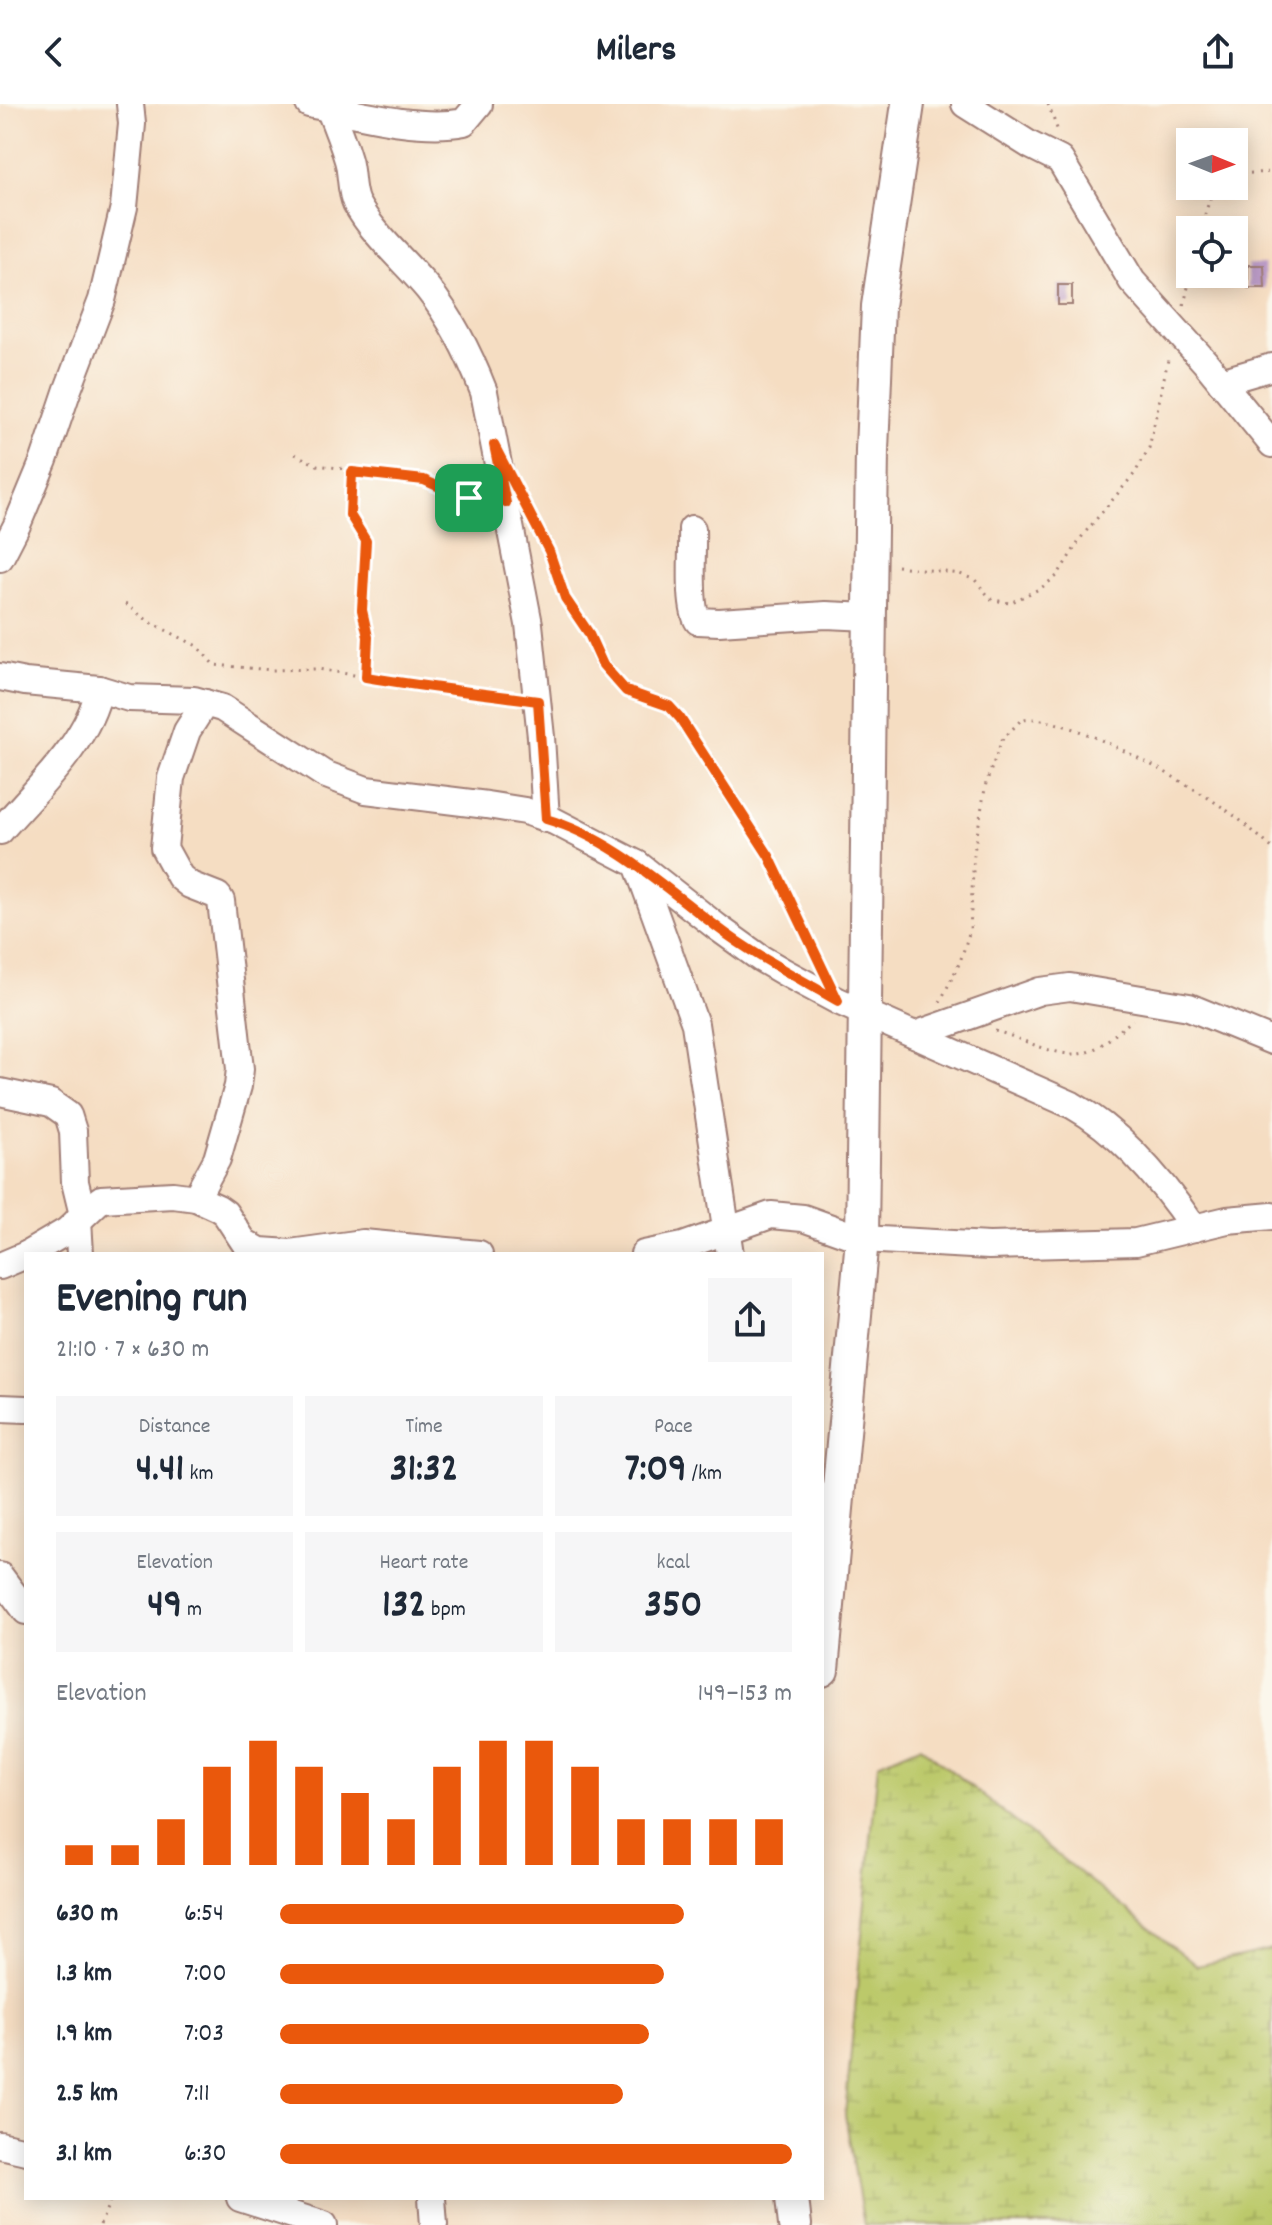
<!DOCTYPE html>
<meta charset="utf-8">
<style>
body{margin:0;font-family:Dekko,sans-serif;background:#f6f6f7;color:#1f2937;height:100vh;display:flex;flex-direction:column;font-size:30px;white-space:nowrap}
*{box-sizing:border-box;margin:0}
p{font-size:26px;color:#747a83}
.icon{flex:none;width:44px;height:44px;fill:none;stroke:currentColor;stroke-width:2;stroke-linecap:round;stroke-linejoin:round}
.map{position:relative;flex:1;overflow:hidden}
.details{position:absolute;left:24px;top:1148px;width:800px;height:948px;display:flex;flex-direction:column;background:#fff;border-radius:0px;box-shadow:0 4px 20px #0003}
.details>*{flex:none}
.needle{width:52px;rotate:91deg}
.controls{position:absolute;left:1176px;top:24px;display:grid;gap:16px}
.controls a{display:grid;place-items:center;width:72px;height:72px;border-radius:0px;background:#fff;box-shadow:0 4px 20px #0003;font-size:40px}
.pin{position:absolute;display:grid;place-items:center;width:68px;height:68px;color:#fff;margin:-34px;border-radius:16px;box-shadow:0 4px 12px #0006}
.round{display:grid;place-items:center;flex:none;width:84px;height:84px;border-radius:0px;background:#f6f6f7}
.overview{display:flex;align-items:center;justify-content:space-between;height:136px;padding:0 32px}
h1{font-size:44px;font-weight:700;line-height:60px}
.stats{display:grid;grid-template-columns:repeat(3,1fr);gap:12px;height:136px;padding:8px 32px}
.stats div{display:grid;align-content:center;border-radius:0px;background:#f6f6f7;text-align:center}
.stats b{font-size:40px;font-weight:700}
.stats small{font-size:22px;font-weight:400}
.stats p{font-size:22px}
.chart{height:224px;padding:16px 32px}
.chart p{display:flex;justify-content:space-between}
.chart svg{width:100%;height:144px;margin-top:8px;stroke:#ea580c;stroke-width:6}
ul{padding:0 32px;list-style:none;font-size:26px}
li{display:grid;grid-template-columns:128px 96px 1fr;align-items:center;height:60px}
li i{height:20px;border-radius:10px;background:#ea580c}
header{display:flex;justify-content:space-between;align-items:center;height:104px;padding:0 32px;background:#fff;font-size:36px;font-weight:700}
.map>svg:first-child{display:block}
.wetland{fill:url(#wetland-marsh);stroke:#83744a;stroke-width:2}
.building{fill:#bc9cc7}
.lines{fill:none;stroke-linecap:round;stroke-linejoin:round}
.minor-casing{stroke:#a07e76;stroke-width:30}
.major-casing{stroke:#a07e76;stroke-width:36}
.path{stroke:#a07e76;stroke-width:3;stroke-dasharray:2 6;stroke-linecap:butt}
.minor{stroke:#fff;stroke-width:26}
.major{stroke:#fff;stroke-width:32}
.route-casing{stroke:#fff;stroke-width:16}
.route{stroke:#ea580c;stroke-width:10}
</style>
<header><svg class="icon" aria-label="back" viewBox="0 0 24 24"><path d="M15 5l-7 7 7 7"/></svg>Milers<svg class="icon" aria-label="share" viewBox="0 0 24 24"><path d="M12 15V3M7 8l5-5 5 5M5 13v7h14v-7"/></svg></header>
<div class="map">
<svg width="1272" height="2121" viewBox="0 0 1272 2121">
<defs>
<pattern id="wetland-marsh" width="20" height="14" patternUnits="userSpaceOnUse" patternTransform="scale(2)"><rect width="20" height="14" fill="#bcc96a"/><path d="M1 5h8M5 5V1M11 12h8M15 12V8" fill="none" stroke="#a3ac5c"/></pattern>
</defs>
<rect width="100%" height="100%" fill="#fbf7ec"/>
<filter id="ink" filterUnits="userSpaceOnUse"><feTurbulence type="fractalNoise" baseFrequency=".0125" numOctaves="2"/><feDisplacementMap in="SourceGraphic" scale="16" xChannelSelector="R" yChannelSelector="G"/><feConvolveMatrix kernelMatrix="1 2 1 2 8 2 1 2 1" color-interpolation-filters="sRGB"/></filter>
<filter id="wash" filterUnits="userSpaceOnUse"><feTurbulence type="fractalNoise" baseFrequency=".006" numOctaves="4" result="noise"/><feDisplacementMap in="SourceGraphic" scale="32" xChannelSelector="R" yChannelSelector="G"/><feGaussianBlur stdDeviation="1.8" result="paint"/><feColorMatrix in="noise" values="0 0 0 0 0 0 0 0 0 0 0 0 0 0 0 0 0 1.4 0 .05"/><feComposite in="paint" operator="in"/></filter>
<g filter="url(#wash)">
<rect width="100%" height="100%" fill="#f5ddc2"/>
<polygon class="wetland" points="920,1642 1197,1862 1272,1845 1272,2121 864,2121 845,2011 878,1660"/>
<g id="blocks">
<g class="building">
<polygon points="1248,161 1264,161 1265,184 1248,184"/>
<rect x="1058" y="181" width="14" height="20"/>
</g>
</g>
</g>
<g filter="url(#ink)">
<use href="#blocks" fill-opacity="0" stroke="#a07e76" stroke-width="2"/>
<g class="lines">
<defs>
<g id="minor">
<path d="M309 0C354 9 418 27 464 18L479 0"/>
<polyline points="965,0 1030,41 1060,56 1132,177 1205,258 1272,340"/>
<path d="M329 4C336 21 343 39 348 56 352 70 350 86 356 99 374 132 405 157 428 185 452 215 470 252 484 288L529 520 541 633 546 715"/>
<polyline points="1221,278 1272,263"/>
<path d="M692 425C693 446 688 502 698 517L719 518 826 511 870 513"/>
<polyline points="0,454 17,421 44,356 68,285 102,196 124,103 132,20 130,0"/>
<path d="M0 573 25 578 99 585 129 594 194 596 222 604 324 670 366 686 487 701 525 707 554 717 637 760 717 823 760 854 784 868 838 897 1072 1001C1122 1029 1162 1077 1194 1124L1227 1116 1272 1112"/>
<path d="M0 727C34 687 89 638 99 585"/>
<polyline points="637,760 695,920 730,1150"/>
<polyline points="915,931 1040,887 1070,883 1189,903 1272,937"/>
<polyline points="0,988 51,999 68,1011 73,1027 75,1078 83,1111"/>
<polyline points="196,1094 217,1055 238,982 240,965 221,797 218,792 190,781 180,773 164,744 171,674 187,627 205,599"/>
<polyline points="78,1116 80,1150"/>
<polyline points="28,1150 67,1127 101,1095 173,1091 196,1094 218,1104 225,1109 244,1138 260,1147 290,1149 363,1139 479,1150"/>
<polyline points="644,1150 683,1142 771,1111 803,1114 862,1135 989,1142 1136,1138 1194,1124"/>
<polyline points="0,1162 26,1151"/>
<polyline points="0,1304 26,1305"/>
<polyline points="0,1472 26,1507"/>
<polyline points="0,2041 26,2047"/>
<polyline points="240,2094 324,2121"/>
<polyline points="432,2094 434,2121"/>
</g>
<g id="major">
<polyline points="822,1566 862,1135 872,346 878,202 908,0"/>
<polyline points="792,2094 795,2121"/>
</g>
</defs>
<use href="#minor" class="minor-casing"/>
<use href="#major" class="major-casing"/>
<g class="path">
<polyline points="1048,0 1059,30"/>
<polyline points="1234,70 1272,68"/>
<polyline points="1200,126 1214,82"/>
<polyline points="1184,201 1191,170"/>
<polyline points="295,350 317,361 424,376 461,393 483,394"/>
<polyline points="352,368 350,411 366,437 362,506 368,533 366,573"/>
<polyline points="532,412 549,447 565,494 582,518 597,550 612,573 626,587 669,602 680,614 769,752 823,864"/>
<polyline points="897,462 960,470 975,476 991,495 1003,498 1010,499 1041,484 1057,472 1083,431 1135,369 1149,344 1169,251"/>
<polyline points="125,500 150,518 197,542 214,561 272,566 318,565 413,581 514,593"/>
<path d="M940 898 960 858 970 826 974 748 986 679 1002 636 1022 615C1065 609 1181 675 1219 701 1238 713 1255 729 1272 744"/>
<path d="M995 927C1024 934 1065 960 1092 946 1107 939 1120 925 1133 916"/>
<polyline points="100,2121 111,2094"/>
</g>
<use href="#minor" class="minor"/>
<use href="#major" class="major"/>
</g>
</g>
<g class="lines" filter="url(#ink)">
<defs>
<path id="route" d="M494 341 549 447 565 494 588 528 603 561 626 587 669 602 680 614 769 752 838 897C797 873 755 852 717 823 664 783 612 734 546 715L538 597C480 589 423 583 366 573L368 533 362 506 366 437 350 411 352 368 424 376 461 393 493 395 506 399Z"/>
</defs>
<use href="#route" class="route-casing"/>
<use href="#route" class="route"/>
</g>
</svg>
<div class="controls">
<a><svg class="needle" viewBox="-14 -14 28 28"><path d="M0-13l5 13h-10z" fill="#e53935"/><path d="M0 13l5-13h-10z" fill="#747a83"/></svg></a>
<a><svg class="icon" aria-label="locate" viewBox="0 0 24 24"><circle cx="12" cy="12" r="6"/><path d="M12 2v4M12 18v4M2 12h4M18 12h4"/></svg></a>
</div>
<div class="pin" style="left:469px;top:394px;background:#1e9e55"><svg class="icon" aria-label="arrive" viewBox="0 0 24 24"><path d="M6 21V4h12l-3 4 3 4H6"/></svg></div>
<section class="details">
<div class="overview"><div><h1>Evening run</h1><p>21:10 · 7 × 630 m</p></div><a class="round"><svg class="icon" aria-label="share" viewBox="0 0 24 24"><path d="M12 15V3M7 8l5-5 5 5M5 13v7h14v-7"/></svg></a></div>
<div class="stats">
<div><p>Distance</p><b>4.41<small> km</small></b></div>
<div><p>Time</p><b>31:32</b></div>
<div><p>Pace</p><b>7:09<small> /km</small></b></div>
</div>
<div class="stats">
<div><p>Elevation</p><b>49<small> m</small></b></div>
<div><p>Heart rate</p><b>132<small> bpm</small></b></div>
<div><p>kcal</p><b>350</b></div>
</div>
<div class="chart"><p><span>Elevation</span>149–153 m</p>
<svg viewBox="0 0 160 44" preserveAspectRatio="none"><path d="M5 44V38M15 44V38M25 44V30M35 44V14M45 44V6M55 44V14M65 44V22M75 44V30M85 44V14M95 44V6M105 44V6M115 44V14M125 44V30M135 44V30M145 44V30M155 44V30"/></svg>
</div>
<ul>
<li><b>630 m</b>6:54<i style="width:79%"></i></li>
<li><b>1.3 km</b>7:00<i style="width:75%"></i></li>
<li><b>1.9 km</b>7:03<i style="width:72%"></i></li>
<li><b>2.5 km</b>7:11<i style="width:67%"></i></li>
<li><b>3.1 km</b>6:30<i style="width:100%"></i></li>
</ul>
</section>
</div>
